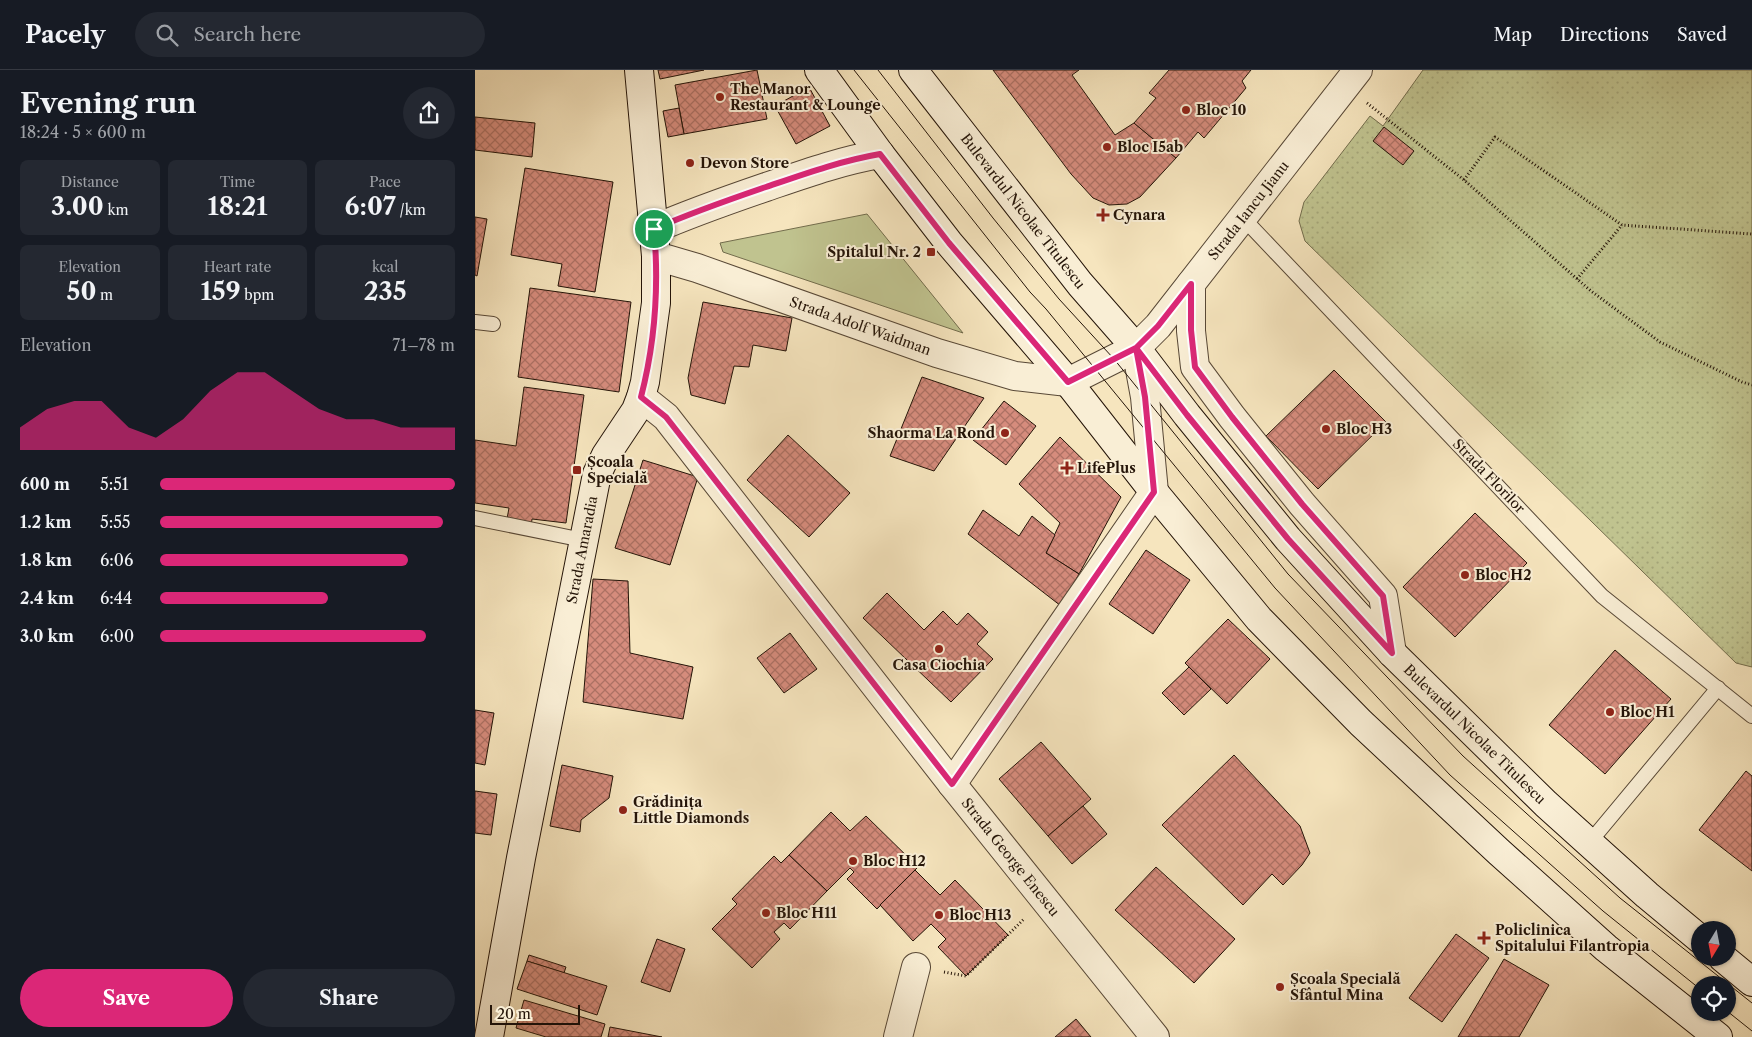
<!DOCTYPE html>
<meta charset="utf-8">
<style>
body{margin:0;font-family:"Libre Caslon Text",serif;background:#242831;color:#f1f3f6;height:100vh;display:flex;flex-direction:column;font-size:19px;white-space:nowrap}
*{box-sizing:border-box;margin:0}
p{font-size:16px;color:#9ea1a6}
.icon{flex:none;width:28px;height:28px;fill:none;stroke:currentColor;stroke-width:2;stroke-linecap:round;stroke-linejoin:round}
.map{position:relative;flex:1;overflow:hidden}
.panel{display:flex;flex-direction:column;background:#171b24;width:475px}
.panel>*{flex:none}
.needle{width:32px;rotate:190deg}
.tools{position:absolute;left:1216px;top:851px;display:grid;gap:10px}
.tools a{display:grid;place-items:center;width:45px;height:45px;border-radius:50%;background:#171b24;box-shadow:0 1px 4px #0004;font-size:25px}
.scale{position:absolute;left:15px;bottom:12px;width:90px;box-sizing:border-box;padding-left:5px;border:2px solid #241408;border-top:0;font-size:14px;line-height:18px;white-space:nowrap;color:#241408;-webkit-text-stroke:4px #f9eed5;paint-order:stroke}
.pin{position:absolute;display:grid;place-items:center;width:42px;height:42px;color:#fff;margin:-21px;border:2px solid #fff;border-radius:50%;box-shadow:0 1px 5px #0007}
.round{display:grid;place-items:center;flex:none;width:52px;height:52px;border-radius:26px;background:#242831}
.head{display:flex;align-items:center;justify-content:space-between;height:85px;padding:0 20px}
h1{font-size:28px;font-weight:800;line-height:38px}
.metrics{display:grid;grid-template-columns:repeat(3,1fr);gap:8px;height:85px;padding:5px 20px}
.metrics div{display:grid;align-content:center;border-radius:8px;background:#242831;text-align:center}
.metrics b{font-size:25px;font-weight:800}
.metrics small{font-size:14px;font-weight:400}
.metrics p{font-size:14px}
.chart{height:140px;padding:10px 20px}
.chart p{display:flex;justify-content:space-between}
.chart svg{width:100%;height:90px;margin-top:5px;fill:#db2777;opacity:.7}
.action{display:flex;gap:10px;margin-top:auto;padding:10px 20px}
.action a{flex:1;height:58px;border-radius:30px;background:#db2777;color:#fff;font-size:20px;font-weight:800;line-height:58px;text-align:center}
.action a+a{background:#242831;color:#f1f3f6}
ul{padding:0 20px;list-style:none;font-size:16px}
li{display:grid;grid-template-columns:80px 60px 1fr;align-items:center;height:38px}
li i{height:12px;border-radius:6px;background:#db2777}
header{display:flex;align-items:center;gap:30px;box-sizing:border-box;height:70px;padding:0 25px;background:#171b24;border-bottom:1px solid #363941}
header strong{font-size:24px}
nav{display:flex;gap:28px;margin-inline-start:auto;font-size:18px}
.search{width:350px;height:45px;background:#242831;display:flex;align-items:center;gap:12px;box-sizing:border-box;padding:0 18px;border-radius:28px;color:#9ea1a6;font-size:19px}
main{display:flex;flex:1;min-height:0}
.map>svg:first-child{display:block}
.grass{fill:#c0c38f;stroke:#726c4c}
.garden{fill:url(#garden-dots);stroke:#726c4c}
.building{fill:url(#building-cross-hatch);stroke:#241408}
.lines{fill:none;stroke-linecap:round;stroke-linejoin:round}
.service-casing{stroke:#584836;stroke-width:16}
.minor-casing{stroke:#584836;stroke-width:30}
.tertiary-casing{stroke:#584836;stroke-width:30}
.secondary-casing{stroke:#241408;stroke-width:30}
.path{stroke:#241408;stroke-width:3;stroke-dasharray:1 2.5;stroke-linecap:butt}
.service{stroke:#f9eed5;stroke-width:14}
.minor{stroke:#f9eed5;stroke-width:28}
.tertiary{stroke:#f9eed5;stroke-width:28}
.secondary{stroke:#f9eed5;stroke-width:28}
.tram{stroke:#241408;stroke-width:1}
.route-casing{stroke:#fff;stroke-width:10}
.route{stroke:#db2777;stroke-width:6}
.poi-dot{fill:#8f2418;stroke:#f9eed5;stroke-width:2}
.labels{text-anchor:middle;stroke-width:4;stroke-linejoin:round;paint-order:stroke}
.poi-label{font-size:14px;font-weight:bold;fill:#241408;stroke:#f9eed5;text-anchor:start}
.street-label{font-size:14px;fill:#241408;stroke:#f9eed5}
</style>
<header>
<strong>Pacely</strong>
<div class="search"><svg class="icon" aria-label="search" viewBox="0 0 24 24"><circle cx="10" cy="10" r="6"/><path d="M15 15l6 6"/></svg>Search here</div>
<nav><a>Map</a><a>Directions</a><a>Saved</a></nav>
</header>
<main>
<section class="panel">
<div class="head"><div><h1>Evening run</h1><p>18:24 · 5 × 600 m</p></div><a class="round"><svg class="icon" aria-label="share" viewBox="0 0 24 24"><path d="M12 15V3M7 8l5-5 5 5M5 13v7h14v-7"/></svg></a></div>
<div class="metrics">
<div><p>Distance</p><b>3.00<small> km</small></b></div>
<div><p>Time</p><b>18:21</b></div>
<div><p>Pace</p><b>6:07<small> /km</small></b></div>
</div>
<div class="metrics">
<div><p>Elevation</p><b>50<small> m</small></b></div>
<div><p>Heart rate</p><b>159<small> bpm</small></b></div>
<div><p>kcal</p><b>235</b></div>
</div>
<div class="chart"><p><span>Elevation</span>71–78 m</p>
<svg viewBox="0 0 160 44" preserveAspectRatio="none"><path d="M0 44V33L10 24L20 20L30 20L40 33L50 38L60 29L70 15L80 6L90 6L100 15L110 24L120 29L130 29L140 33L150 33L160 33V44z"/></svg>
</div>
<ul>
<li><b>600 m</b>5:51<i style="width:100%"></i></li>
<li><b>1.2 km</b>5:55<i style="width:96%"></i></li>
<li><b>1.8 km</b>6:06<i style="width:84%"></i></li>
<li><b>2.4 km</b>6:44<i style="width:57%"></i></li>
<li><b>3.0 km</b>6:00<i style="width:90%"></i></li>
</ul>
<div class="action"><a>Save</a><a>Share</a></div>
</section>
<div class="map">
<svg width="1277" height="967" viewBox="0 0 1277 967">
<defs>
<pattern id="garden-dots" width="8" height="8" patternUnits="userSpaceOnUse" patternTransform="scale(1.25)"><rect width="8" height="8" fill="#c0c38f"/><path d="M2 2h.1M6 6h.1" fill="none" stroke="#a5a77a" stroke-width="1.8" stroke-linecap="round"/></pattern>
<pattern id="building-cross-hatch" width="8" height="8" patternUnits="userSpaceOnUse" patternTransform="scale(1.25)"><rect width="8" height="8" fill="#d68c7d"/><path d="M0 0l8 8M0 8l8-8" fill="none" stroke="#ad7164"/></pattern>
</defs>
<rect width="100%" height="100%" fill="#f6e5be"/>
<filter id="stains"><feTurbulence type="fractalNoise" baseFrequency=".004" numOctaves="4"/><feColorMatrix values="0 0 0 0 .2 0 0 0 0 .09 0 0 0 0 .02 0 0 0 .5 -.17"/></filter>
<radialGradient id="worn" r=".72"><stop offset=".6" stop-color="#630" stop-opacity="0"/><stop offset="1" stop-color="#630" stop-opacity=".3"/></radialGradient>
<polygon class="grass" points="392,144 488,263 248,182 245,173"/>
<polygon class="garden" points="948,0 1277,0 1277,597 1261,593 830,171 824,151 829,132 895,46 908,56"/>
<g class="building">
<polygon points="183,0 229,0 185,9"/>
<polygon points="282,0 292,49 209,64 200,15"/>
<polygon points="518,0 604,0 597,5 640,65 659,53 701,88 665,127 652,134 634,135 618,128 596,104"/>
<polygon points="694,0 776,0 767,11 771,18 729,68 723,62 701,88 659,53 681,28 674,23"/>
<polygon points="334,17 355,56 321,74 300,36"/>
<polygon points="204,38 209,64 193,67 188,41"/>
<polygon points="0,47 60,53 57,87 0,80"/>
<polygon points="909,57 939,81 928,95 898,71"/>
<polygon points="50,98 138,112 120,222 83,216 87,194 36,185"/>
<polygon points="0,147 12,149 2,206 0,205"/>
<polygon points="55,218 156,232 144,322 43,307"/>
<polygon points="228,232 317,248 311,281 278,275 274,297 259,296 250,334 216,325 213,308"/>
<polygon points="859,300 911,352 843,419 791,366"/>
<polygon points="447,307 509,328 459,401 415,386"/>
<polygon points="49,317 109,325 91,453 57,449 56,457 31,454 34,438 0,433 0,370 41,376"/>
<polygon points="529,331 561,356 531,395 498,370"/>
<polygon points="313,365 375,423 334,467 272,410"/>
<polygon points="585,367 646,427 604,504 571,483 585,453 544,414"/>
<polygon points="168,390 223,407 195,495 140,478"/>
<polygon points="508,440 544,466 557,446 580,465 571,483 604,504 586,536 493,464"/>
<polygon points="1000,443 1052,493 980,567 928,517"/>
<polygon points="671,480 715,510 678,564 634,534"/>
<polygon points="118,509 153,511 155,583 218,597 208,649 108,632"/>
<polygon points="412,523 449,560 468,541 482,555 493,543 513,562 502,574 518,589 476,632 388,548"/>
<polygon points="753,549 795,589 752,634 710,593"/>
<polygon points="315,563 342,599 309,623 282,588"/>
<polygon points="1140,580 1196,629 1130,704 1074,655"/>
<polygon points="714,597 736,619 709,645 687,623"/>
<polygon points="0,640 19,643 10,695 0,693"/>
<polygon points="566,672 616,729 573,766 524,709"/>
<polygon points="759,685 825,756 835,783 827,795 808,815 797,804 768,835 687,755"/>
<polygon points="87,695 138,706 134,728 106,750 105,762 75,756"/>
<polygon points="1271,701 1277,706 1277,801 1224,760"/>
<polygon points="0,721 22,724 16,765 0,763"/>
<polygon points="608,736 632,764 597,794 573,766"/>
<polygon points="356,742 375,761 391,746 443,797 402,839 372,809 379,802 375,798 352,821 314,785"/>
<polygon points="314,785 352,821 315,859 309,853 299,862 305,869 277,898 237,859 262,834 257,829 299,786 306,793"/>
<polygon points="681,797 760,869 719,913 640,840"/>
<polygon points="440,800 465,825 480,810 533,865 491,906 463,877 471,869 456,854 438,871 405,835"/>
<polygon points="981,864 1014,888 967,952 934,928"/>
<polygon points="182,869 210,879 195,922 166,912"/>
<polygon points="54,885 91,897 89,903 52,891"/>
<polygon points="1029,889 1074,915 1044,967 983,967"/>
<polygon points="52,891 132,916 122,945 42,919"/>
<polygon points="49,930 130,954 126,967 71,967 41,958"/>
<polygon points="601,949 616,967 580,967"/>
<polygon points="135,957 187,967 133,967"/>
</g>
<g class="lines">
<defs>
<g id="service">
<polyline points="768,148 1127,526 1277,646"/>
<polyline points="0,252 18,254"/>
<polyline points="0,448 108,470"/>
<polyline points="1114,773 1243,618"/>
</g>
<polyline id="minor" points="423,967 441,897"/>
<g id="tertiary">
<path d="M179 159C216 143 253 130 291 117 329 104 365 91 405 84"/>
<path id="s1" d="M181 186 222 198 462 283 540 306 593 312 661 278 683 256 883 0"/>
<polyline points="716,214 716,261 720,297 757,347 827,434 908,526 917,583"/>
<path id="s2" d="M166 327 191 347 477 714 680 967"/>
<polyline points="477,714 679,422 670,327 661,278"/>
</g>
<g id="secondary">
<polyline points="344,0 405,84 474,173 593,312 679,422 784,549 886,653 1024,782 1131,878 1243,967"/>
<path id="s3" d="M438 0 605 214 661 278 712 345 813 469 917 583 1071 734 1172 825 1225 869"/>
<polyline points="1248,888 1277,912"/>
<path id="s4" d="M14 967 46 788 122 404 131 385 161 340 166 327 170 312 181 233V186L164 0"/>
</g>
</defs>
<use href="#service" class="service-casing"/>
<use href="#minor" class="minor-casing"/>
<use href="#tertiary" class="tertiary-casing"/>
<use href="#secondary" class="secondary-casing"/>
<g class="path">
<polyline points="892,33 989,110 1116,221 1185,272 1267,312 1277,315"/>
<polyline points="989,110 1020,67 1147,155 1277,164"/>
<polyline points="1102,209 1147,155"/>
<polyline points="469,902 491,906 549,849"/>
</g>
<use href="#service" class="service"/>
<use href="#minor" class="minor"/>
<use href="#tertiary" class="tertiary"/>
<use href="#secondary" class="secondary"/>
<g class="tram">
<polyline points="379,0 555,222 571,239 800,518 975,705 1128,841 1225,919"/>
<polyline points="403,0 518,148 584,229 639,289 813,504 988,686 1145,828 1277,933"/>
<polyline points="1252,941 1277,961"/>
</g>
</g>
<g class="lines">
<defs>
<path id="route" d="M179 159C184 215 180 273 166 327L191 347 477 714 679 422 670 327 661 278 712 345 813 469 917 583 908 526 827 434 757 347 720 297 716 260V214L683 256 661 278 593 312 474 173 405 84C365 91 329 104 291 117 253 130 216 143 179 159"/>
</defs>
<use href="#route" class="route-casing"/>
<use href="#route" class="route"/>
</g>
<g class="poi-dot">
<circle cx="245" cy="27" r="5"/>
<circle cx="711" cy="40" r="5"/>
<circle cx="632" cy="77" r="5"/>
<circle cx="215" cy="93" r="5"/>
<path d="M625.5 137.5h5v5h5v5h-5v5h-5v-5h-5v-5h5z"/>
<rect x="451" y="177" width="10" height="10" rx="2.5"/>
<circle cx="851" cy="359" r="5"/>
<circle cx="530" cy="363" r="5"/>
<path d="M589.5 390.5h5v5h5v5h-5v5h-5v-5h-5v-5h5z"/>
<rect x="97" y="395" width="10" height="10" rx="2.5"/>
<circle cx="990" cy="505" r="5"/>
<circle cx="464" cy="579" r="5"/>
<circle cx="1135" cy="642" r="5"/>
<circle cx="148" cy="740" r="5"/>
<circle cx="378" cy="791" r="5"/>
<circle cx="291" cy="843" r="5"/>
<circle cx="464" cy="845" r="5"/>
<path d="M1006.5 860.5h5v5h5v5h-5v5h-5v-5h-5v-5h5z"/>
<circle cx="805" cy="917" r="5"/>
</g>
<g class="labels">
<g class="poi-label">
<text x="255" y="24">The Manor<tspan x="255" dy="16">Restaurant &amp; Lounge</tspan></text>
<text x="721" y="45">Bloc 10</text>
<text x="642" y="82">Bloc I5ab</text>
<text x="225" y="98">Devon Store</text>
<text x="638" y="150">Cynara</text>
<text x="446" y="187" text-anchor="end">Spitalul Nr. 2</text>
<text x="861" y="364">Bloc H3</text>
<text x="520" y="368" text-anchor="end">Shaorma La Rond</text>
<text x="112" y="397">Școala<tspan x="112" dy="16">Specială</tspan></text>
<text x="602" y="403">LifePlus</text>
<text x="1000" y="510">Bloc H2</text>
<text x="464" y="600" text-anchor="middle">Casa Ciochia</text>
<text x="1145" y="647">Bloc H1</text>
<text x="158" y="737">Grădinița<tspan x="158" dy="16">Little Diamonds</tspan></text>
<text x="388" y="796">Bloc H12</text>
<text x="301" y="848">Bloc H11</text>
<text x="474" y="850">Bloc H13</text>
<text x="1020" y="865">Policlinica<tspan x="1020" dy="16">Spitalului Filantropia</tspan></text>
<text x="815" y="914">Școala Specială<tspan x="815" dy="16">Sfântul Mina</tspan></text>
</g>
<g class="street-label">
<text dy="5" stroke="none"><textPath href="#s3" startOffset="179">Bulevardul Nicolae Titulescu</textPath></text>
<text dy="5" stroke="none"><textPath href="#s1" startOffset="686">Strada Iancu Jianu</textPath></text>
<text dy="5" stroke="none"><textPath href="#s1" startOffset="216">Strada Adolf Waidman</textPath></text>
<text transform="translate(1014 406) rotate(46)" y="5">Strada Florilor</text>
<text dy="5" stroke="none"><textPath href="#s4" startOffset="496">Strada Amaradia</textPath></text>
<text dy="5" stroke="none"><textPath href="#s3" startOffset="871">Bulevardul Nicolae Titulescu</textPath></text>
<text dy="5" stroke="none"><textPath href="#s2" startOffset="591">Strada George Enescu</textPath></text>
</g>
</g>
<rect width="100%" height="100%" filter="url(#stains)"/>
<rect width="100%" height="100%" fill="url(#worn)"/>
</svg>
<div class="tools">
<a><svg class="needle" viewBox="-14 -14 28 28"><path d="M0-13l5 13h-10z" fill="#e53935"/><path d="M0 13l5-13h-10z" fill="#9ea1a6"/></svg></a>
<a><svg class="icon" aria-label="locate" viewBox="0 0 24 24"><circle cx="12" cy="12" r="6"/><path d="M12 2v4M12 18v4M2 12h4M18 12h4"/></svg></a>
</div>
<div class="scale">20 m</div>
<div class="pin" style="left:179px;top:159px;background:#1e9e55"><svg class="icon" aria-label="arrive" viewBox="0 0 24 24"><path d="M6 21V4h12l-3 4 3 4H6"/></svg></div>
</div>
</main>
